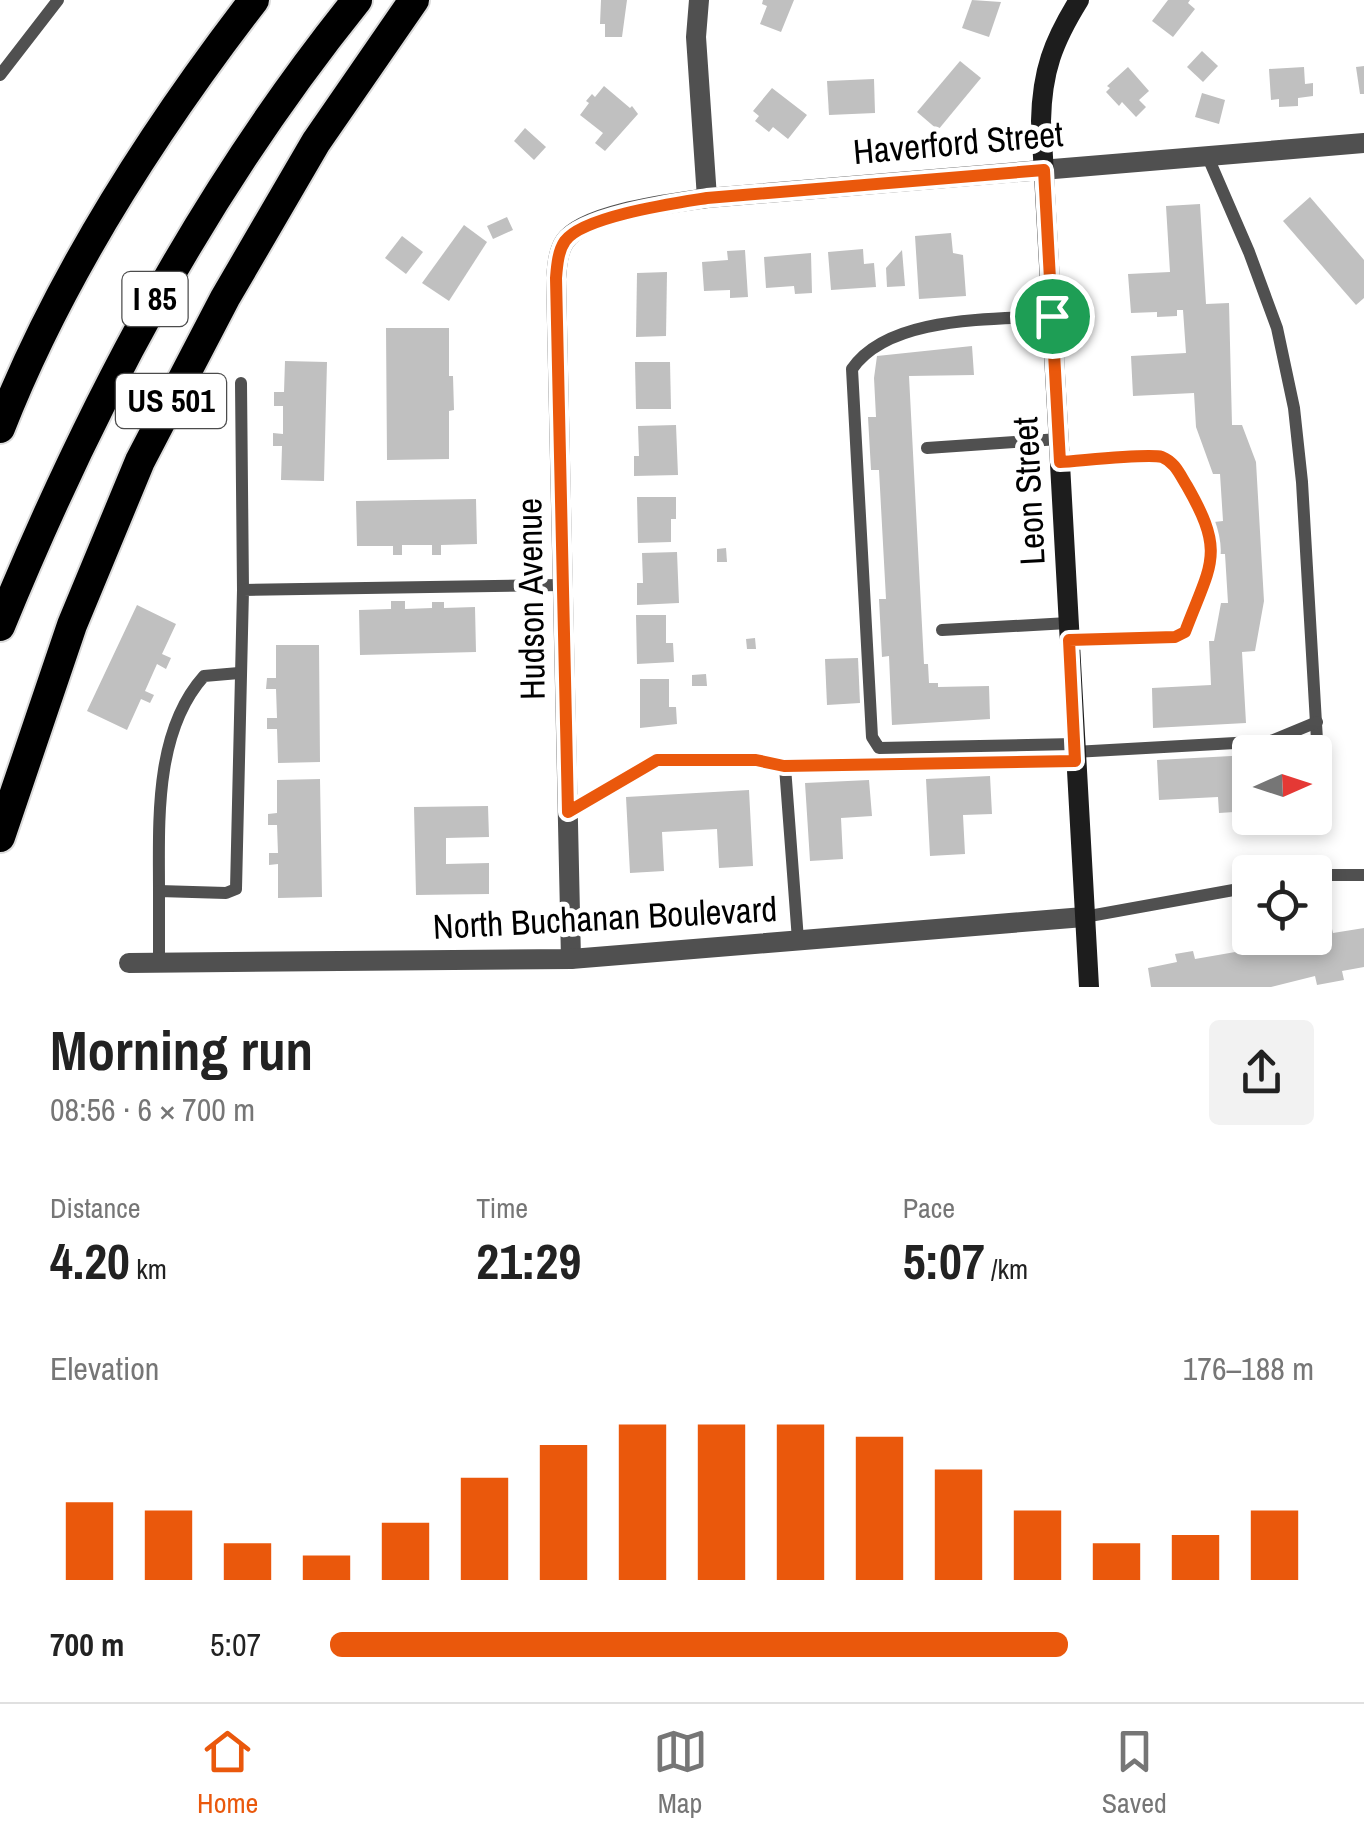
<!DOCTYPE html>
<meta charset="utf-8">
<style>
body{margin:0;font-family:"Archivo Narrow",sans-serif;background:#f2f2f2;color:#222;height:100vh;display:flex;flex-direction:column;font-size:38px;white-space:nowrap}
*{box-sizing:border-box;margin:0}
p{font-size:32px;color:#767676}
.icon{flex:none;width:55px;height:55px;fill:none;stroke:currentColor;stroke-width:2;stroke-linecap:round;stroke-linejoin:round}
.map{position:relative;height:987px;overflow:hidden}
.details{display:flex;flex-direction:column;background:#fff;flex:1}
.details>*{flex:none}
.needle{width:65px;rotate:87deg}
.tools{position:absolute;left:1232px;top:735px;display:grid;gap:20px}
.tools a{display:grid;place-items:center;width:100px;height:100px;border-radius:10px;background:#fff;box-shadow:0 5px 15px #0003;font-size:50px}
.pin{position:absolute;display:grid;place-items:center;width:85px;height:85px;color:#fff;margin:-42px;border:5px solid #fff;border-radius:50%;box-shadow:0 2px 10px #0007}
.round{display:grid;place-items:center;flex:none;width:105px;height:105px;border-radius:10px;background:#f2f2f2}
.headline{display:flex;align-items:center;justify-content:space-between;height:170px;padding:0 50px}
h1{font-size:55px;font-weight:800;line-height:75px}
.stats{display:grid;grid-template-columns:repeat(3,1fr);gap:15px;height:170px;padding:10px 50px}
.stats div{display:grid;align-content:center}
.stats b{font-size:50px;font-weight:800}
.stats small{font-size:28px;font-weight:400}
.stats p{font-size:28px}
.chart{height:280px;padding:20px 50px}
.chart p{display:flex;justify-content:space-between}
.chart svg{width:100%;height:180px;margin-top:10px;stroke:#ea580c;stroke-width:6}
ul{padding:0 50px;list-style:none;font-size:32px}
li{display:grid;grid-template-columns:160px 120px 1fr;align-items:center;height:75px}
li i{height:25px;border-radius:12px;background:#ea580c}
.menu{display:flex;justify-content:space-around;align-items:center;height:140px;border-top:2px solid #e0e0e0;background:#fff;font-size:28px;color:#767676}
.menu a{display:grid;justify-items:center;gap:5px}
.menu .on{color:#ea580c}
.map>svg:first-child{display:block}
.building{fill:#c0c0c0}
.lines{fill:none;stroke-linecap:round;stroke-linejoin:round}
.highway-casing{stroke:#dbdbdb;stroke-width:34}
.lane{stroke:#505050;stroke-width:12}
.street{stroke:#505050;stroke-width:20}
.secondary{stroke:#1d1d1d;stroke-width:20}
.highway{stroke:#000;stroke-width:30}
.route-casing{stroke:#fff;stroke-width:20}
.route{stroke:#ea580c;stroke-width:12}
.labels{text-anchor:middle;stroke-width:10;stroke-linejoin:round;paint-order:stroke}
.shield{fill:#fff;stroke:#4c4c4c;stroke-width:2.5}
.shield-label{font-size:32px;font-weight:bold;fill:#000}
.street-label{font-size:35px;fill:#000;stroke:#fff}
</style>
<div class="map">
<svg width="1364" height="987" viewBox="0 0 1364 987">
<rect width="100%" height="100%" fill="#fff"/>
<g class="building">
<polygon points="601,0 627,0 622,37 605,37 605,24 600,24"/>
<polygon points="763,0 794,0 781,32 760,24 767,6 762,4"/>
<polygon points="972,0 1001,2 989,37 962,28"/>
<polygon points="1168,0 1190,0 1188,3 1195,9 1173,37 1152,21"/>
<polygon points="1202,51 1218,66 1203,82 1187,67"/>
<polygon points="960,61 981,78 938,130 917,112"/>
<polygon points="1364,66 1364,94 1360,94 1356,67"/>
<polygon points="1128,67 1149,91 1139,100 1146,107 1136,117 1122,102 1119,106 1106,92 1110,88 1107,86"/>
<polygon points="1304,67 1305,84 1313,83 1313,96 1298,98 1298,106 1279,107 1279,99 1271,100 1269,69"/>
<polygon points="874,79 875,113 829,115 827,81"/>
<polygon points="604,86 630,108 632,106 638,114 605,151 595,143 603,133 580,115 589,103 586,101 592,94 595,97"/>
<polygon points="772,88 807,115 788,139 773,127 769,132 755,121 759,116 753,111"/>
<polygon points="1202,93 1225,100 1219,124 1195,117"/>
<polygon points="525,128 546,147 534,160 514,141"/>
<polygon points="1310,197 1364,260 1364,298 1356,305 1283,221"/>
<polygon points="1200,204 1206,304 1229,303 1232,425 1242,425 1256,462 1264,601 1255,651 1242,652 1246,723 1153,728 1152,688 1211,685 1209,641 1214,641 1221,603 1228,603 1225,554 1216,554 1214,522 1223,521 1220,474 1213,474 1196,427 1194,393 1133,396 1131,356 1186,353 1183,310 1177,310 1177,316 1157,317 1157,312 1131,313 1128,274 1170,272 1166,206"/>
<polygon points="507,217 513,230 493,239 487,226"/>
<polygon points="464,225 487,242 449,301 422,283"/>
<polygon points="951,233 953,253 963,255 966,296 919,299 915,236"/>
<polygon points="402,236 423,252 406,274 385,258"/>
<polygon points="863,249 864,264 874,263 876,287 831,290 828,252"/>
<polygon points="745,250 748,297 730,298 730,290 704,291 702,262 728,260 727,251"/>
<polygon points="902,250 905,286 887,287 886,268"/>
<polygon points="811,253 812,293 795,294 794,286 766,288 764,257"/>
<polygon points="667,272 666,336 636,337 637,273"/>
<polygon points="386,328 449,328 449,376 453,376 454,410 449,411 449,459 387,460"/>
<polygon points="972,346 974,375 909,376 924,664 928,664 929,683 938,683 938,687 989,686 990,719 892,725 889,656 882,657 879,599 886,599 879,470 871,470 868,417 876,417 874,378 877,356"/>
<polygon points="285,361 327,362 324,481 281,480 282,446 273,446 273,433 283,434 283,406 274,406 274,392 284,392"/>
<polygon points="635,362 670,362 671,409 636,409"/>
<polygon points="676,425 678,475 634,476 634,456 639,456 638,426"/>
<polygon points="637,497 676,497 676,519 671,519 671,542 638,543"/>
<polygon points="476,499 477,544 441,545 441,555 432,555 432,545 402,545 402,555 393,555 393,546 357,546 356,501"/>
<polygon points="726,548 727,562 717,562 717,549"/>
<polygon points="677,552 679,603 637,605 637,583 643,583 642,553"/>
<polygon points="391,601 405,601 405,609 432,608 432,602 444,602 444,608 475,607 476,652 360,655 359,610 391,609"/>
<polygon points="137,605 176,624 162,654 171,658 166,669 157,664 145,691 154,695 150,703 141,699 127,730 87,711"/>
<polygon points="636,615 666,615 666,643 673,643 674,662 637,664"/>
<polygon points="755,638 756,649 747,649 746,639"/>
<polygon points="276,645 319,645 320,762 278,763 277,729 267,729 267,718 277,718 276,689 266,689 267,678 276,678"/>
<polygon points="858,658 860,703 827,705 825,659"/>
<polygon points="706,674 707,686 692,686 692,675"/>
<polygon points="640,679 669,679 669,707 676,707 677,724 640,728"/>
<polygon points="1250,755 1250,811 1219,813 1218,797 1159,800 1157,760"/>
<polygon points="990,776 992,814 963,815 965,854 930,856 926,779"/>
<polygon points="320,779 322,897 278,898 278,864 269,865 269,853 278,853 277,825 268,825 268,814 277,813 277,780"/>
<polygon points="869,780 872,816 841,818 843,859 810,861 805,783"/>
<polygon points="749,790 753,866 719,868 717,829 662,832 664,871 630,873 626,797"/>
<polygon points="488,806 489,837 446,838 446,864 489,863 489,894 416,895 414,807"/>
<polygon points="1331,925 1333,933 1364,928 1364,967 1342,971 1344,980 1317,985 1315,976 1271,987 1151,987 1148,968 1177,962 1175,954 1193,951 1195,959 1241,951 1239,941 1255,938 1257,948 1315,938 1315,928"/>
</g>
<g class="lines">
<defs>
<g id="highway">
<path d="M0 428C60 275 154 130 254 0"/>
<path d="M0 626C92 402 204 190 357 0"/>
<polyline points="0,837 72,625 140,461 225,298 316,142 414,0"/>
</g>
</defs>
<use href="#highway" class="highway-casing"/>
<g class="lane">
<polyline points="0,75 58,0"/>
<polyline points="1207,155 1249,252 1277,328 1294,408 1302,482 1320,792 1315,792"/>
<path d="M1052 316C993 320 889 315 852 369L872 737 879 748 1074 744"/>
<polyline points="241,383 243,590"/>
<polyline points="927,448 1059,439"/>
<path d="M1060 462C1080 461 1147 453 1161 458 1175 462 1180 475 1187 486 1226 555 1211 563 1185 632L1175 637 1069 640"/>
<polyline points="942,630 1068,623"/>
<polyline points="1074,752 1271,741"/>
<polyline points="1271,752 1271,741 1317,722"/>
<polyline points="785,767 798,940"/>
<polyline points="568,812 657,760 756,761 785,767 1075,761"/>
<polyline points="1315,875 1364,875"/>
<path d="M159 891C159 821 154 732 204 676L239 673"/>
<polyline points="1084,917 1250,887"/>
<polyline points="159,963 159,891 226,893 236,889 243,590 563,585"/>
</g>
<g class="street">
<polyline points="699,0 696,37 707,198"/>
<path d="M571 959 556 279C557 266 558 251 565 241 585 213 674 203 707 198L1364 143"/>
<polyline points="129,963 571,959 1084,917"/>
</g>
<path class="secondary" d="M1079 0C1053 42 1042 71 1041 121L1089 987"/>
<use href="#highway" class="highway"/>
</g>
<g class="lines">
<defs>
<path id="route" d="M1044 170 1060 462C1080 461 1147 453 1162 457 1175 462 1180 475 1187 486 1226 554 1211 563 1185 632L1175 637 1069 640 1075 761 784 766 756 760H657L568 812 556 278C557 266 558 251 565 241 583 216 676 203 707 198Z"/>
</defs>
<use href="#route" class="route-casing"/>
<use href="#route" class="route"/>
</g>
<g class="labels">
<g class="shield">
<rect x="122.5" y="272" width="65" height="54" rx="8"/>
<rect x="116" y="374" width="110" height="54" rx="8"/>
</g>
<g class="shield-label">
<text x="155" y="310">I 85</text>
<text x="171" y="412">US 501</text>
</g>
<g class="street-label">
<text transform="translate(958 143) rotate(-5)" y="12">Haverford Street</text>
<text transform="translate(1029 491) rotate(-93)" y="12">Leon Street</text>
<text transform="translate(531 599) rotate(-91)" y="12">Hudson Avenue</text>
<text transform="translate(605 918) rotate(-3)" y="12">North Buchanan Boulevard</text>
</g>
</g>
</svg>
<div class="tools">
<a><svg class="needle" viewBox="-14 -14 28 28"><path d="M0-13l5 13h-10z" fill="#e53935"/><path d="M0 13l5-13h-10z" fill="#767676"/></svg></a>
<a><svg class="icon" aria-label="locate" viewBox="0 0 24 24"><circle cx="12" cy="12" r="6"/><path d="M12 2v4M12 18v4M2 12h4M18 12h4"/></svg></a>
</div>
<div class="pin" style="left:1052px;top:316px;background:#1e9e55"><svg class="icon" aria-label="arrive" viewBox="0 0 24 24"><path d="M6 21V4h12l-3 4 3 4H6"/></svg></div>
</div>
<section class="details">
<div class="headline"><div><h1>Morning run</h1><p>08:56 · 6 × 700 m</p></div><a class="round"><svg class="icon" aria-label="share" viewBox="0 0 24 24"><path d="M12 15V3M7 8l5-5 5 5M5 13v7h14v-7"/></svg></a></div>
<div class="stats">
<div><p>Distance</p><b>4.20<small> km</small></b></div>
<div><p>Time</p><b>21:29</b></div>
<div><p>Pace</p><b>5:07<small> /km</small></b></div>
</div>
<div class="chart"><p><span>Elevation</span>176–188 m</p>
<svg viewBox="0 0 160 44" preserveAspectRatio="none"><path d="M5 44V25M15 44V27M25 44V35M35 44V38M45 44V30M55 44V19M65 44V11M75 44V6M85 44V6M95 44V6M105 44V9M115 44V17M125 44V27M135 44V35M145 44V33M155 44V27"/></svg>
</div>
<ul>
<li><b>700 m</b>5:07<i style="width:75%"></i></li>
</ul>
</section>
<nav class="menu">
<a class="on"><svg class="icon" aria-label="home" viewBox="0 0 24 24"><path d="M3 11l9-7 9 7M6 9v11h12V9"/></svg>Home</a>
<a><svg class="icon" aria-label="map" viewBox="0 0 24 24"><path d="M3 6l6-2 6 2 6-2v14l-6 2-6-2-6 2zM9 4v14M15 6v14"/></svg>Map</a>
<a><svg class="icon" aria-label="saved" viewBox="0 0 24 24"><path d="M7 4h10v16l-5-4-5 4z"/></svg>Saved</a>
</nav>
